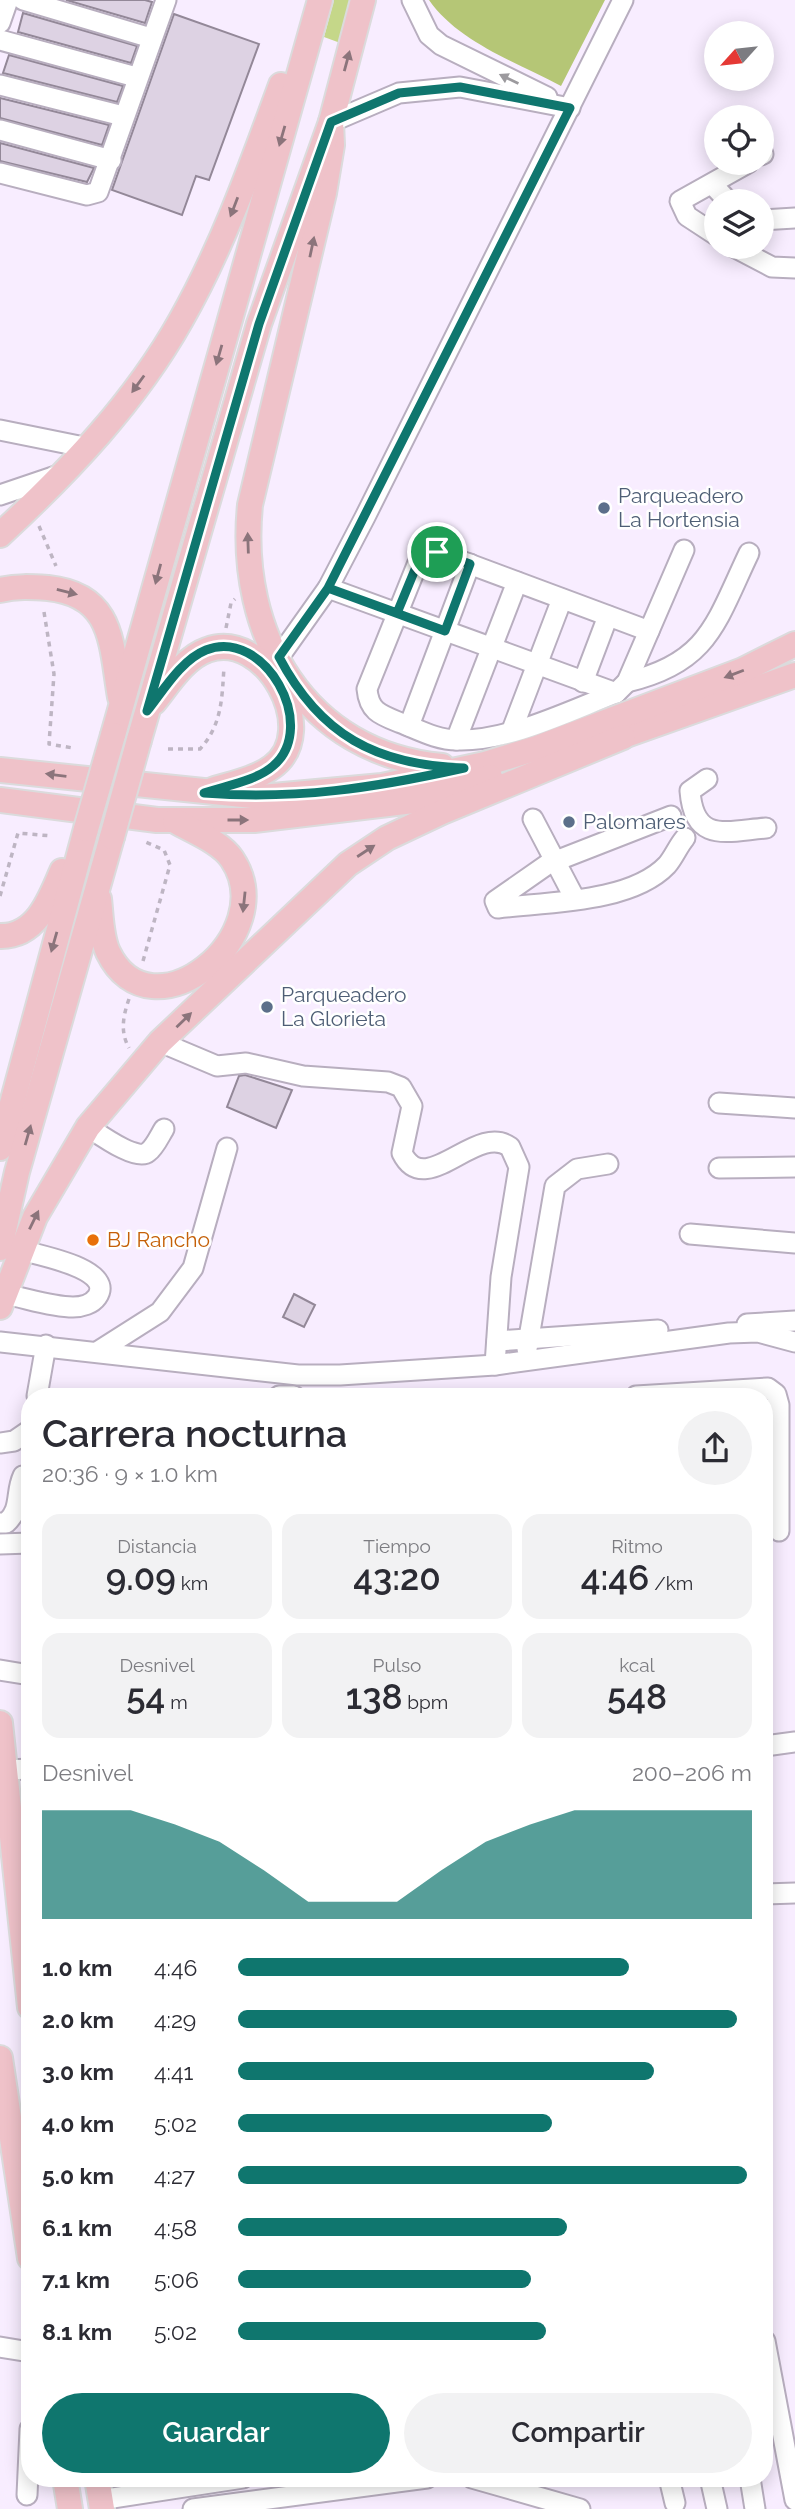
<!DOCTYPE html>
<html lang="es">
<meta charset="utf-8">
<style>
body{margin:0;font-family:Raleway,sans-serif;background:#f2f2f3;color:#2b2b33;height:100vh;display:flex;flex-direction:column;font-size:26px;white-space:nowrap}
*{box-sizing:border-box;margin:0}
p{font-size:23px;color:#7c7c81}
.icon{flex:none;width:38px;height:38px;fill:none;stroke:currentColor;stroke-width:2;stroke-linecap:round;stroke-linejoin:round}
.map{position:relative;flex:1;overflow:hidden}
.drawer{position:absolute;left:21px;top:1388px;width:752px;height:1099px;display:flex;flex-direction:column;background:#fff;border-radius:28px;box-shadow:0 4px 18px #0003}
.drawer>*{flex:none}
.needle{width:46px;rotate:243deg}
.buttons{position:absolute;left:704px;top:21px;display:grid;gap:14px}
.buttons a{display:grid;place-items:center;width:70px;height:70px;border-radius:50%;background:#fff;box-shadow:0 4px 18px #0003;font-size:35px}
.pin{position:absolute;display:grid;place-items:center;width:60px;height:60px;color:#fff;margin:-30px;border:4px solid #fff;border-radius:50%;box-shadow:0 2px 7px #0007}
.round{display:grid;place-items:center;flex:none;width:74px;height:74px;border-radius:37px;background:#f2f2f3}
.overview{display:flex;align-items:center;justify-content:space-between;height:119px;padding:0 21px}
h1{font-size:38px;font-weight:600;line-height:52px}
.metrics{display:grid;grid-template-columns:repeat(3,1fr);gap:10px;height:119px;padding:7px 21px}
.metrics div{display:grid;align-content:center;border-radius:18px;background:#f2f2f3;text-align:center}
.metrics b{font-size:35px;font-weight:600}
.metrics small{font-size:19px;font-weight:400}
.metrics p{font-size:19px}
.chart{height:196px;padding:14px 21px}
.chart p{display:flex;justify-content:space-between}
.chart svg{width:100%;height:126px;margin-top:7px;fill:#0f766e;opacity:.7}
.primary-button{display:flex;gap:14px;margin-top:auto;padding:14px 21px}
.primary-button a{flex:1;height:80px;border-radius:42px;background:#0f766e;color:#fff;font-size:28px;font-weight:600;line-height:80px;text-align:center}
.primary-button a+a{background:#f2f2f3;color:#2b2b33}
ul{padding:0 21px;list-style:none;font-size:23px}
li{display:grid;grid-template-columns:112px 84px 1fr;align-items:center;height:52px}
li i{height:18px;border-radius:9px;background:#0f766e}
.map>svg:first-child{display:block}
.green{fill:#c5d789}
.forest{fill:#b5c676}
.building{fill:#ddd2e3;stroke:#938898;stroke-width:2}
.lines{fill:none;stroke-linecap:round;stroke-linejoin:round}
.minor-casing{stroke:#b8aebf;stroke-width:23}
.major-casing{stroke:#dbdbdc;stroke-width:28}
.path{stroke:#beb5c3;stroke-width:3.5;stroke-dasharray:5 5;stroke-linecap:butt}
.minor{stroke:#fff;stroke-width:19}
.major{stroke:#efc2c9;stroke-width:24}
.major-bridge-casing{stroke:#dbdbdc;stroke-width:28;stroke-linecap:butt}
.major-bridge{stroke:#efc2c9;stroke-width:24}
.oneway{fill:#8b747b}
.oneway2{fill:#9c9a9e}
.route-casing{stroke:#fff;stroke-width:14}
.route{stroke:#0f766e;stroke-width:9}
.service-dot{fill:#5c6f8a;stroke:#fff;stroke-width:2.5}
.food-dot{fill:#e8710a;stroke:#fff;stroke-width:2.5}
.labels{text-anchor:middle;stroke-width:5;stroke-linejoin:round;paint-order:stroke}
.service-label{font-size:21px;fill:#4e5e75;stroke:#fff;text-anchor:start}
.food-label{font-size:21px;fill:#c56008;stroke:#fff;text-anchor:start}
</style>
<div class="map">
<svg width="795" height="2509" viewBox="0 0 795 2509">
<rect width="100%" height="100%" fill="#f8edff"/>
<polygon class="green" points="334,0 352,0 343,44 324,37"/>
<path class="forest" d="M429 0H605L561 86C518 63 458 42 429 0Z"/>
<g class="building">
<polygon points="66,0 145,0 152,2 145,23"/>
<polygon points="23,13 137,46 131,63 18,32"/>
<polygon points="174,14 259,44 209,180 196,176 182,215 112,190"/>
<polygon points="9,55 123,86 117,102 3,73"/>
<polygon points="0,98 109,125 102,145 0,118"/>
<polygon points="0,143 94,168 87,182 0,161"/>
<polygon points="245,1075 292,1090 276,1128 227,1107 239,1076"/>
<polygon points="294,1294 315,1305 304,1327 283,1317"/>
</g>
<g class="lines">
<defs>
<g id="minor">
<polyline points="23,0 151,38"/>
<polyline points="412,0 429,35 441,45 547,97"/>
<polyline points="0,23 8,0"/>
<polyline points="0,40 136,77"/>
<polyline points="0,85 123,116"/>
<polyline points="331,122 399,93 460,87 570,108"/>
<polyline points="0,130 111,160"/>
<polyline points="761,155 763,154"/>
<polyline points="0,173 87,195 98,192 166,0"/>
<polyline points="712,184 728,201"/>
<polyline points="761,220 795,218"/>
<polyline points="716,235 687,216 680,201 748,163"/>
<polyline points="734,247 772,267 795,268"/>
<polyline points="0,430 89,448"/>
<polyline points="0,495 62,474"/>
<polyline points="328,588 616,693 627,682 684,550"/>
<polyline points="279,657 328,588 365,517 623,0"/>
<polyline points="583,682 608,616"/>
<path d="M627 682C709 663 716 622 749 553"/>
<path d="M616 693C569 711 507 742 457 740 437 740 419 730 401 723 381 715 369 712 367 689L421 555 437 552 649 631"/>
<polyline points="409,726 470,564"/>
<polyline points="512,730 562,599"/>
<polyline points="456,740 517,582"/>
<path d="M707 779 690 791C694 844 727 831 766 828"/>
<path d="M671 816 548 864 495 901 498 908C547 902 631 903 667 865 674 857 678 846 685 838"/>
<polyline points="533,819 575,899"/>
<path d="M160 1042 217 1066 246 1063 303 1076 388 1082 401 1087 412 1106 402 1153C426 1201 476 1122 510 1147L519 1167 501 1277 495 1365"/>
<polyline points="719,1103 795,1108"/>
<path d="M88 1127C99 1134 137 1162 148 1152 155 1147 160 1135 164 1129"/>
<polyline points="719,1168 795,1167"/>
<polyline points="690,1234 795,1243"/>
<path d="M4 1294C26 1298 51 1307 73 1307 82 1307 92 1304 97 1297 116 1269 38 1255 20 1250"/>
<polyline points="747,1324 795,1321"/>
<polyline points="497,1341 658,1330"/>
<polyline points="0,1342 298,1375 340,1375 495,1365 729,1333 758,1332 795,1342"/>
<polyline points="527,1349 555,1186 577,1169 608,1164"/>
<polyline points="97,1352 160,1312 193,1268 227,1148"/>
<polyline points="37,1396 46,1345"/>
<polyline points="279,1396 294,1396"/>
<polyline points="636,1396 768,1388 776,1394 779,1405 779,1531"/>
<polyline points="0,1443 14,1441 30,1430"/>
<path d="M0 1523H6C22 1509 15 1493 23 1476L30 1475"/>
<polyline points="0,1544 30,1543"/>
<polyline points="0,1670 30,1675"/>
<polyline points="765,1746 795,1742"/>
<polyline points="6,1770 30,1769"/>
<polyline points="765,1894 795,1893"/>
<polyline points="765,2341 795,2500"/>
<polyline points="0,2347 30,2352"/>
<polyline points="472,2478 580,2509"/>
<polyline points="669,2478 675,2503"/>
<polyline points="710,2478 717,2509"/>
<polyline points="750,2478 755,2509"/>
<polyline points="27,2495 30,2429"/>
<polyline points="100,2500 243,2478"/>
<polyline points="193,2509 427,2478"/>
</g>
<g id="major">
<path d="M331 122 332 145 324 193 250 505C237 635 305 753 442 766"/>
<path d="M0 535C69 471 135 402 181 320 223 246 252 164 281 85"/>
<path d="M0 590C16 586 32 587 48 588 114 595 111 644 120 697"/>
<path d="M154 702C168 685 184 658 207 650 265 628 322 731 272 767 256 779 231 784 212 790"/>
<polyline points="113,735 320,0"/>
<polyline points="139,740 259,324 331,122 363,0"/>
<polyline points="609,741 795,675"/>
<polyline points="0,770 262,797 382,786 485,764 537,748 743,670 795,644"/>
<polyline points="0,800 157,820 254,820 413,801 490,777"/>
<path d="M99 899C101 916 101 937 108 952 151 1042 283 935 232 859 221 842 192 831 175 821"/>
<path d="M0 936C36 937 50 900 62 871"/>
<polyline points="0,1148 86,829"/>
<polyline points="0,1248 17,1172 112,837"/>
<polyline points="0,1307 35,1217 88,1127 160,1042 348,864 387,838 442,812 623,737"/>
<polyline points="0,1723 30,2007"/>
<polyline points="0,2058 30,2258"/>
<polyline points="65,2478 70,2509"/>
<polyline points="97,2478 102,2509"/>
</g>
</defs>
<use href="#minor" class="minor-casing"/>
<use href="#major" class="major-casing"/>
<g class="path">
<polyline points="39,526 56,566"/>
<polyline points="44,612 54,674 49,744 73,748"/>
<polyline points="226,628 231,603 235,599"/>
<path d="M168 749H200C222 725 222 698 224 667"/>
<polyline points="0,896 18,833 52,836"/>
<polyline points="143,961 170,865 164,850 143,841"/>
<path d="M129 999C123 1016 120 1032 129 1048"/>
</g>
<use href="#minor" class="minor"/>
<use href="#major" class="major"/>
<defs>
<g id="major-bridge">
<polyline points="86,829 113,735"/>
<polyline points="112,837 139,740"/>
</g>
</defs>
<use href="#major-bridge" class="major-bridge-casing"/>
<use href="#major-bridge" class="major-bridge"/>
</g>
<defs><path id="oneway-solid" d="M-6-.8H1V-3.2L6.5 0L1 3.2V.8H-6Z" transform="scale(1.75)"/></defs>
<g class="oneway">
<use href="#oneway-solid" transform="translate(347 61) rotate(-75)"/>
<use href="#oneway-solid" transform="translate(282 136) rotate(106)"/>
<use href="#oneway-solid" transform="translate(234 207) rotate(111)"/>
<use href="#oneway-solid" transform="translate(312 247) rotate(-78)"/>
<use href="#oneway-solid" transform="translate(219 355) rotate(106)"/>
<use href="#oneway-solid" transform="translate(138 384) rotate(126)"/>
<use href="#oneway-solid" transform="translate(248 543) rotate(-92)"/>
<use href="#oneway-solid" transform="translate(158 574) rotate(105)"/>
<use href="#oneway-solid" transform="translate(67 592) rotate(14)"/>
<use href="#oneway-solid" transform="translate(734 674) rotate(159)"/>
<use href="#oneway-solid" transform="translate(56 775) rotate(-173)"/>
<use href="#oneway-solid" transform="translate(238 820)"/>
<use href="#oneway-solid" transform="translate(366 851) rotate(-33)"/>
<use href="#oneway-solid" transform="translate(244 902) rotate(96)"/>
<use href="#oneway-solid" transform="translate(54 942) rotate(106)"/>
<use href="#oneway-solid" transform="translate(184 1020) rotate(-44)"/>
<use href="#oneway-solid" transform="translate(28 1135) rotate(-74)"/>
<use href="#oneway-solid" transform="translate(34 1220) rotate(-64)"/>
</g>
<use class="oneway2" href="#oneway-solid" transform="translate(509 79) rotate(-154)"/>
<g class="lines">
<defs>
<path id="route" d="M437 552 421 555 397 613 328 588 279 657C320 735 376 765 464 768 374 788 296 800 204 793 224 786 256 781 273 766 320 726 264 627 206 650 181 660 163 691 147 711L259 324 331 122 399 93 460 87 570 108 328 588C367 602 406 617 445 631L470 564 437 552"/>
</defs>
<use href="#route" class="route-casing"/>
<use href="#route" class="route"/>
</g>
<g class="service-dot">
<circle cx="604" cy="508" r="7"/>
<circle cx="569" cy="822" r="7"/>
<circle cx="267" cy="1007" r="7"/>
</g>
<circle class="food-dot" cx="93" cy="1240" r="7"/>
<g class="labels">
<g class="service-label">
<text x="618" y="503">Parqueadero<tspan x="618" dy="24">La Hortensia</tspan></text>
<text x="583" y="829">Palomares</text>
<text x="281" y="1002">Parqueadero<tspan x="281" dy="24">La Glorieta</tspan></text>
</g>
<g class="food-label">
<text x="107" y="1247">BJ Rancho</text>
</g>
</g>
</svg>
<div class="buttons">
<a><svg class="needle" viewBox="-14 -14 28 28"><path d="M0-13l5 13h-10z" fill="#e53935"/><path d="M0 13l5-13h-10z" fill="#7c7c81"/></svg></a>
<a><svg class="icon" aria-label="locate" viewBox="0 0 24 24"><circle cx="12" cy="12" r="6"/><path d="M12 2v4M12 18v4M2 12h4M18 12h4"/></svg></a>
<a><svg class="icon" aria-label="layers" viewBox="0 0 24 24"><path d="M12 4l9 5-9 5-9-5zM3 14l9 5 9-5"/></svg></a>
</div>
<div class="pin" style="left:437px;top:552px;background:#1e9e55"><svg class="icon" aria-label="arrive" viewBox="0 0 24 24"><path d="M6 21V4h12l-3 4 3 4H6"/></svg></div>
<section class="drawer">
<div class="overview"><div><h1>Carrera nocturna</h1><p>20:36 · 9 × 1.0 km</p></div><a class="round"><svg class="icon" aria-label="share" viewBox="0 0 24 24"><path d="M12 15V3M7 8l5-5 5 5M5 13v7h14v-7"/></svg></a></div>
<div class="metrics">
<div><p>Distancia</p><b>9.09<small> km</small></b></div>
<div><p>Tiempo</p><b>43:20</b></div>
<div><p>Ritmo</p><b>4:46<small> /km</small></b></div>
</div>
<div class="metrics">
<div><p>Desnivel</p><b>54<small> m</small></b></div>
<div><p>Pulso</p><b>138<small> bpm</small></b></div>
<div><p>kcal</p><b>548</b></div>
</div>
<div class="chart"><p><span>Desnivel</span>200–206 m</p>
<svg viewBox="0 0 160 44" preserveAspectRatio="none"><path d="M0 44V6L10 6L20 6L30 11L40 17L50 27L60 38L70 38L80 38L90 27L100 17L110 11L120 6L130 6L140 6L150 6L160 6V44z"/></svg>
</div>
<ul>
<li><b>1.0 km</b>4:46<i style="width:76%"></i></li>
<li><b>2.0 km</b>4:29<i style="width:97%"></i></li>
<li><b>3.0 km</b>4:41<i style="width:81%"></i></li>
<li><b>4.0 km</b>5:02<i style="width:61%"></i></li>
<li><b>5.0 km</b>4:27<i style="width:99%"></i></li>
<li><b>6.1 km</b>4:58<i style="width:64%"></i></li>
<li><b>7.1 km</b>5:06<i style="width:57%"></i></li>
<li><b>8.1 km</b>5:02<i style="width:60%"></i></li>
</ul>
<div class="primary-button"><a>Guardar</a><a>Compartir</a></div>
</section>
</div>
